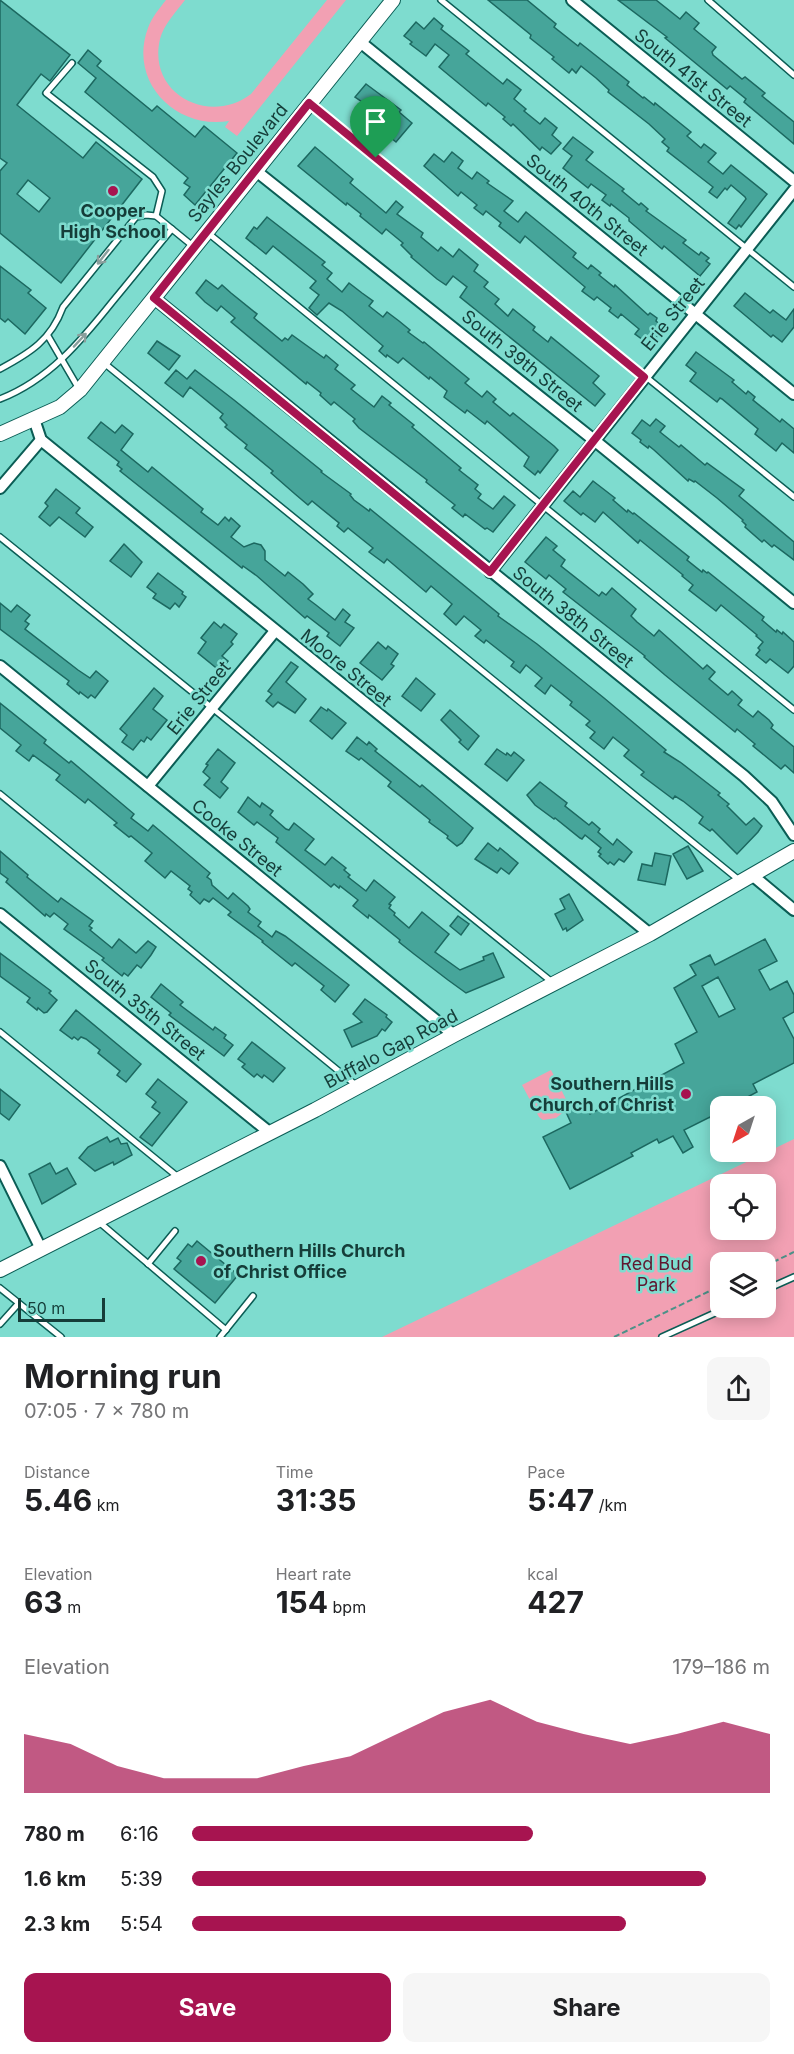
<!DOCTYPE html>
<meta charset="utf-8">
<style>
body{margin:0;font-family:Inter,sans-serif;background:#f6f6f6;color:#202124;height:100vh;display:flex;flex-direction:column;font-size:22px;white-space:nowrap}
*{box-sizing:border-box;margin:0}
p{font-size:20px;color:#757577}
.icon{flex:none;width:33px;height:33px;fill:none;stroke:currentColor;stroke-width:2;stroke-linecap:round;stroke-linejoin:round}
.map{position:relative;height:1337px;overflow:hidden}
.details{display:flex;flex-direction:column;background:#fff;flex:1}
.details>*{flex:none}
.needle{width:39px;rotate:219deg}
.fabs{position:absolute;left:710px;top:1096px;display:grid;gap:12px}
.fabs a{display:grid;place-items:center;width:66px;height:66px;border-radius:12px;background:#fff;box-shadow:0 3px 15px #0003;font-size:30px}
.scale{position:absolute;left:18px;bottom:15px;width:87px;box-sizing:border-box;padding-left:6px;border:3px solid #153d39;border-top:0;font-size:16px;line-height:21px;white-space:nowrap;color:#153d39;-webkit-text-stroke:4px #7edccf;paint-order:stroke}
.pin{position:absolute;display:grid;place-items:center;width:51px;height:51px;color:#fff;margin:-62px -26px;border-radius:50% 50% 50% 0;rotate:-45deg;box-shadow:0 0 6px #0007}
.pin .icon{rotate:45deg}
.round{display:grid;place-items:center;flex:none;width:63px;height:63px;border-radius:12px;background:#f6f6f6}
.overview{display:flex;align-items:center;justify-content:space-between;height:102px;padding:0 24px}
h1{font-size:33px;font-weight:700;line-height:45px}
.stats{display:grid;grid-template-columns:repeat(3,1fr);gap:9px;height:102px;padding:6px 24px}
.stats div{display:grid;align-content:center}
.stats b{font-size:30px;font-weight:700}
.stats small{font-size:16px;font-weight:400}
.stats p{font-size:16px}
.chart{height:168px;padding:12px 24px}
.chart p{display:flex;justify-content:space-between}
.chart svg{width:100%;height:108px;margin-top:6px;fill:#a71450;opacity:.7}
.primary-button{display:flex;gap:12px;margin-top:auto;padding:12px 24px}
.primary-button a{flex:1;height:69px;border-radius:12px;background:#a71450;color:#fff;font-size:24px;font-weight:700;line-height:69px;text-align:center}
.primary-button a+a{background:#f6f6f6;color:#202124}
ul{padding:0 24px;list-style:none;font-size:20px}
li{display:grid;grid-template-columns:96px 72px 1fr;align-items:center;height:45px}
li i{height:15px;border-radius:8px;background:#a71450}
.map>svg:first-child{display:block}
.green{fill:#f2a0b3;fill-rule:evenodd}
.building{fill:#46a59a;stroke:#1c6860;stroke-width:1.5;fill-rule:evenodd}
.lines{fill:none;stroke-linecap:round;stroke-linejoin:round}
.lane-casing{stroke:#0b5d55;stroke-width:8}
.street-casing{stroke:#0b5d55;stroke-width:14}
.secondary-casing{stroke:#0b5d55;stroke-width:16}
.path{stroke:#4c9188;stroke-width:2;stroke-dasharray:6 3;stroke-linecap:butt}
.lane{stroke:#fff;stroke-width:5}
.street{stroke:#fff;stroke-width:10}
.secondary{stroke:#fff;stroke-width:14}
.oneway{stroke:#8a9e9c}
.route-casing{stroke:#fff;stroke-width:12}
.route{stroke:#a71450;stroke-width:8}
.poi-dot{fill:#a71450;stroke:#7edccf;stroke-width:2}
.labels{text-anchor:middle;stroke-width:5;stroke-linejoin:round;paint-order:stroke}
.street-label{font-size:18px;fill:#153d39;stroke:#7edccf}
.poi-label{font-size:18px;font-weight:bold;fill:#153d39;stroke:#7edccf}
.park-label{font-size:18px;fill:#5f172f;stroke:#7edccf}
</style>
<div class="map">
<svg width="794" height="1337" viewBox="0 0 794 1337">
<rect width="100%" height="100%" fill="#7edccf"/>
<g class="green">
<path d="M166 0H185C176 12 164 24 160 39 147 94 209 126 251 94L327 0H346L237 136 225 127 229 121C175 130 128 81 148 28 152 17 159 9 166 0Z"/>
<polygon points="551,1070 570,1107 556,1118 543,1120 539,1117 522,1085"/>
<path d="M794 1139V1337H382ZM720 1185H765V1230H720ZM720 1263H765V1308H720Z"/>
</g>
<g class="building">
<path d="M0 0 70 55 50 81 41 74 17 105 83 158 96 142 142 179 61 283 0 233V171L7 163 0 158ZM28 180 50 198 39 212 17 194Z"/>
<polygon points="488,0 527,0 556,24 554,27 578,46 580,43 629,82 627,85 643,98 644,97 654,105 655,103 691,132 687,136 701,148 704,144 716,153 708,162 723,174 731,165 767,194 741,227 739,225 736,229 728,223 746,199 745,197 731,185 727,190 725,188 717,198 709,192 713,187 667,151 669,148 662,142 665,139 649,124 608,92 609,90 596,78 581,66 576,73 572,69 569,73 552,59 554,57 530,38 531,35"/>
<polygon points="618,0 656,0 680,19 686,12 693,18 699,23 694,29 716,47 712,52 713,55 742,79 745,77 765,93 762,96 794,122 794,144 744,102 746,99 730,86 727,89 665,38 667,37"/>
<polygon points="434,18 443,26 441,29 469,51 466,54 503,84 507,79 521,90 514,99 526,109 524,111 540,124 545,118 557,128 552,135 561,143 551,154 542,147 540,150 513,124 511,126 503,119 505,117 488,103 486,106 439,67 449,55 435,44 426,56 410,44 412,42 404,36 416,22 424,29"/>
<polygon points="88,50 101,61 97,66 152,111 157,106 195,137 204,126 237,153 195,205 184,195 190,187 184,183 188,178 85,92 96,78 78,63"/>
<polygon points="366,84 401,110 399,112 412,123 396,142 372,122 367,128 354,118 365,104 355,97"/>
<polygon points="573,137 593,152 586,160 624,189 622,191 639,205 641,203 648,209 646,211 686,240 683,243 699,255 701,252 709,258 706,261 710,264 700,276 664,246 662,249 629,221 629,218 611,204 610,206 602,200 606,195 591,184 588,188 563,168 572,156 563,149"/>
<polygon points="315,147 353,179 350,183 386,213 396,201 403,207 397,214 423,233 421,237 438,251 441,247 453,257 459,249 478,265 474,271 488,282 484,287 499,299 495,304 508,316 513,309 535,327 533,330 548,342 551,337 599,376 593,383 605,394 595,406 460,297 467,287 453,276 446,285 437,279 411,257 412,256 401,245 403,243 386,229 382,234 360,216 361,214 347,203 346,205 298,166"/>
<polygon points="452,152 463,161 458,168 472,179 477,172 489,181 487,183 513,201 504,211 518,222 526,212 576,253 573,257 588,269 591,265 601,273 599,275 614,287 615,285 648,315 650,313 657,318 656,321 664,328 650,345 635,334 639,329 621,314 618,318 609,311 611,308 597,297 594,300 582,291 585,287 525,236 520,243 499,226 501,223 486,211 483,215 474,208 477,205 461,192 458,196 424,166 434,154 444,162"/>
<polygon points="267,217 325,262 322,265 332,273 327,279 342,292 349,283 362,293 373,301 369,306 383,317 387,312 399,321 410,330 408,332 423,343 424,342 469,379 465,383 482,397 487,391 496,399 493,402 510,416 513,413 554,446 558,450 540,473 538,471 535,475 524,466 529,457 487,421 485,424 467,410 465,413 444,397 447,391 430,377 429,379 403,358 398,363 387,355 386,357 379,351 383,346 342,311 329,303 317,315 309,308 319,295 310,288 316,281 273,246 266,254 246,238 254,227 257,229"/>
<polygon points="0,266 31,290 28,293 46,308 25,334 8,319 5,322 0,318"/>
<polygon points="206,280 218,289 222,285 231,293 257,314 254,318 282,341 285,338 288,340 292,335 324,358 326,355 338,365 335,369 355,385 351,389 374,407 382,396 391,403 389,405 414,425 412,427 461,468 459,470 478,485 475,489 481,494 478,498 493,509 504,496 515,505 493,532 487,528 485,529 465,514 463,517 452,508 455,505 426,482 427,480 359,428 353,421 355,419 334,402 331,405 320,395 321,393 307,382 306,384 231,322 235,318 221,306 217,311 205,302 196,293"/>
<polygon points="745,293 770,313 773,310 786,320 794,309 794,327 782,342 773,335 771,337 734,306"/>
<polygon points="157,341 180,356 169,370 148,353"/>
<polygon points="696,352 734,380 732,382 746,394 748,391 755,397 753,400 780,422 782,419 794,429 794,453 782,443 776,451 755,434 758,429 722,399 720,398 717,402 690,381 696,373 686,365"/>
<polygon points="176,370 187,379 195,370 234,400 322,471 321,472 351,494 350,495 354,500 369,511 370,509 499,614 498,616 537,644 604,698 666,750 664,752 680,762 720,793 718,795 729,804 727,806 746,825 754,818 762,826 758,832 737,854 712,829 710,831 699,823 703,817 683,801 675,796 673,799 641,775 644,772 624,756 629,750 613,737 604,749 590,738 595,732 586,725 590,721 570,705 572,702 551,685 545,694 535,686 542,678 526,665 520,673 511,666 514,662 486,640 484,643 475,636 481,630 464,616 456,625 444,614 452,604 431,586 426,592 387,559 384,563 369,552 373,548 348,528 344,532 337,526 339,523 312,501 308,505 295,494 271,473 273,471 250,452 245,448 247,445 225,427 227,425 220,418 223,414 190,387 183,397 165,383"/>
<polygon points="656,419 665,426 660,432 679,447 681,445 705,465 707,463 744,490 739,496 794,542 794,560 774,545 772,547 764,540 762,542 745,527 746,525 742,521 743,520 717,498 695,481 694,482 689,479 688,481 654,450 649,446 648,448 640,442 641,440 632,433 642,420 650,426"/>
<polygon points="101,422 115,433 122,425 133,434 121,450 148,472 152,467 203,509 201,512 218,525 225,517 229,521 231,518 240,526 231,537 244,547 254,543 261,545 265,551 265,560 285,576 288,572 303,584 313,594 308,599 316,605 335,620 343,609 350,615 345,622 354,628 340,646 327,636 329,633 307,616 305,618 257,576 243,566 242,568 120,471 122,469 117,465 119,462 88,438"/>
<polygon points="593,481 615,498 613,500 627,512 628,510 633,514 634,513 689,557 687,560 702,572 703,570 707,573 708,572 764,617 762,620 776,632 777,630 782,634 783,632 794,642 794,666 788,673 770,659 766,663 756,655 760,650 758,648 763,642 756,636 757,635 721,605 716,611 689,590 693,585 682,576 683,575 640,540 638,543 603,512 595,522 583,513 581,515 564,501 573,491 580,497"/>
<polygon points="56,489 80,508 76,513 93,527 85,537 59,517 50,526 39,517 48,506 45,503"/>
<polygon points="546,537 557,546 553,550 565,560 561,566 599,596 602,592 606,595 612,588 636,609 631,616 637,622 654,636 659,630 703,669 707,665 715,672 709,679 728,695 732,691 742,700 738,705 753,717 758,711 769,720 773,725 771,728 794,747 794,773 785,765 781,769 753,746 755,744 737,729 735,732 665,675 644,657 645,656 563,592 566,589 549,575 546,579 525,562"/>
<polygon points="124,544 142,562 131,577 110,561"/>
<polygon points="158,573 183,592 182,594 186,597 179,607 175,603 170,609 153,598 156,594 147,587"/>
<polygon points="0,603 11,612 17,605 30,615 25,621 29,624 25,629 78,670 90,678 96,671 108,681 95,698 91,695 88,698 80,692 79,694 67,684 69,681 0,629"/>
<polygon points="214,622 221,628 224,624 237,634 231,642 233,644 222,656 228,661 220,671 198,653 206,642 201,638"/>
<polygon points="378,642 386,649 388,646 398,654 391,664 394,666 382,680 360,663"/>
<polygon points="291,662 298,667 286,682 306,699 295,713 278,702 273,707 266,701 272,694 268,691"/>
<polygon points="416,678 435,694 421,711 402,696"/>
<polygon points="154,688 163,696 153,709 167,720 151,740 147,737 144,742 141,740 133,750 122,742 127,735 120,729"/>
<polygon points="0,703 46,740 44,743 69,763 71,761 134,814 131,818 148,831 153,825 210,873 207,877 211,880 212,885 228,899 233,893 248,906 250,909 248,912 261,922 258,926 272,937 276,931 285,936 349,985 335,1002 321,990 324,986 295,963 292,966 262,942 263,941 228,915 231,912 213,898 209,902 204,899 200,904 190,895 192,892 188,889 190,886 171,871 165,878 145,861 152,853 131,836 129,837 114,825 117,823 88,799 85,803 56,780 60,775 33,755 29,761 16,751 21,745 0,728"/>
<polygon points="321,707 327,711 328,709 346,723 332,739 310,721"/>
<polygon points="450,710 479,736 468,750 459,742 461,740 441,720"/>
<polygon points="357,737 367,745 369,742 377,749 375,751 420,787 422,785 473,828 462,843 457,846 447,838 448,836 429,822 430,820 388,786 391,782 361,758 359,760 346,751"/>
<polygon points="218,749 235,763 221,782 228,788 220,798 204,785 210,778 203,772 208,765 206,764"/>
<polygon points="497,749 506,755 507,753 511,756 514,752 524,760 507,781 485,764"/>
<polygon points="540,782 567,803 565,806 589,825 592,822 600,829 598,832 613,845 617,839 632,852 624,862 619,859 614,865 610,862 608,864 599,856 601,854 598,852 601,848 585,835 582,839 580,838 555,818 554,819 535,805 527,795"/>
<polygon points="248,797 260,807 262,803 273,811 270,815 286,829 289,830 294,823 314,839 305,850 325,865 332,857 346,868 344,870 350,875 348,877 366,891 374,880 395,897 389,904 391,905 389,908 395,913 394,915 409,928 422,912 449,934 435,952 460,970 484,960 483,957 493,953 504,977 466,993 448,980 414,954 399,942 400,940 369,915 368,918 353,906 358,900 340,886 339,888 334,884 331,887 276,842 278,838 257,822 254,825 238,812"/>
<polygon points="488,843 498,851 500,848 518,863 509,874 501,868 497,873 475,859"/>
<polygon points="688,846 703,871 687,879 673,854"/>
<polygon points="0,851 28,875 27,877 58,902 61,898 93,921 89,926 92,928 90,930 112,948 119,939 136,953 148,941 156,947 151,955 141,968 137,965 128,976 124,973 122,976 102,960 104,958 64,929 68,924 54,913 50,917 46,914 45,916 6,882 8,879 0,873"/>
<polygon points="655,853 671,856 665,885 638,880 642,864 652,866"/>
<polygon points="569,894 583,920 567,931 566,928 563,930 555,914 565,909 560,899"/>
<polygon points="458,916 469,924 461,935 450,926"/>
<path d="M765 939 777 961 759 970 770 990 787 981 794 995V1012L783 1018 794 1039V1063L753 1084 757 1092 729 1107H720V1119L713 1123 710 1117 684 1130 693 1147 683 1153 673 1136 659 1143 657 1139 631 1153 633 1156 570 1189 543 1137 571 1123 566 1112 584 1103 590 1114 684 1063 675 1044 697 1032 674 988 696 975 690 965 710 955 715 965ZM718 977 735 1009 719 1017 702 986Z"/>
<polygon points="0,953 51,991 49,993 57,1000 47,1012 44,1013 38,1008 37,1010 27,1002 30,998 0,976"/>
<polygon points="161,984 183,1002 180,1005 213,1030 215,1027 226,1035 224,1038 233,1045 224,1056 169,1015 171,1013 151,997"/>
<polygon points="365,999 387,1015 386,1017 392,1022 385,1031 382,1029 377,1036 352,1047 344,1030 362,1022 353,1014"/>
<polygon points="76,1010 141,1064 126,1082 117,1075 120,1071 98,1053 100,1050 86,1039 81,1037 78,1040 74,1037 72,1039 60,1030"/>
<polygon points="252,1042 285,1068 273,1082 264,1075 262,1078 257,1074 254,1077 242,1067 245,1064 238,1059"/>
<polygon points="158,1079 187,1102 152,1146 140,1137 160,1113 152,1107 156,1102 146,1094"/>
<polygon points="0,1089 20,1105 9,1120 0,1113"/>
<polygon points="107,1137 110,1142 118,1138 121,1144 127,1143 132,1155 114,1165 113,1162 95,1171 79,1158 88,1147"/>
<polygon points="50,1163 56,1174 67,1168 76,1184 42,1204 29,1174"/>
<polygon points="197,1241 238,1275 215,1303 174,1269 181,1261 177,1258 188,1244 192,1247"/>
</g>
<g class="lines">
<defs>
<g id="lane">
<polyline points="441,0 794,287"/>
<polyline points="708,0 794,75"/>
<polyline points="72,63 46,93 153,177 162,191 156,216"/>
<polyline points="311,105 794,497"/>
<polyline points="208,233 794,710"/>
<polyline points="48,336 79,389"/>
<polyline points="104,363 739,880"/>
<path d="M0 369C30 353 51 340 63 307L136 217 146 215 156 216 194 247"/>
<path d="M0 399C49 380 81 341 113 301 133 277 152 253 172 229"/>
<polyline points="0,537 552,982"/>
<polyline points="0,794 357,1086"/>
<polyline points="0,1032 178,1177"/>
<polyline points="99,1222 226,1330"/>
<polyline points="148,1264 175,1231"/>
<polyline points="0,1288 61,1337"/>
<polyline points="765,1290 794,1277"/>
<polyline points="0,1324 18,1304"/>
<polyline points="220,1337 253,1296"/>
<polyline points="662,1337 726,1308"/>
</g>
<g id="street">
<polyline points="572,0 794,181"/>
<polyline points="359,41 794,394"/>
<polyline points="256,171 594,440 794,603"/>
<polyline points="154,298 744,776 772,802 794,835"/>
<polyline points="34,419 41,440 650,934"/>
<polyline points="0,488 41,440"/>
<polyline points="490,572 794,190"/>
<polyline points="0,666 454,1035"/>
<polyline points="148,786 275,631"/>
<polyline points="752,875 794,910"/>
<polyline points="0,914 269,1132"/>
<polyline points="0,1166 41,1249"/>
</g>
<g id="secondary">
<polyline points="0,434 60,407 80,390 393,0"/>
<polyline points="0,1270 315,1110 454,1035 650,934 794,851"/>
</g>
</defs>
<use href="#lane" class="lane-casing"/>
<use href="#street" class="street-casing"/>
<use href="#secondary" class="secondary-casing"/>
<g class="path">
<polyline points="765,1266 794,1252"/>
<polyline points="614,1337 720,1286"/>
</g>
<use href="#lane" class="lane"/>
<use href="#street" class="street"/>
<use href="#secondary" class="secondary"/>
</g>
<defs><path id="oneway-shaft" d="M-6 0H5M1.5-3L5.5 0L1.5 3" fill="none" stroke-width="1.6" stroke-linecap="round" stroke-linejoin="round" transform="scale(1.5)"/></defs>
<g class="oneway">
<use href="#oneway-shaft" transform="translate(103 257) rotate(128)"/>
<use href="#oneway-shaft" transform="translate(80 340) rotate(-47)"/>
</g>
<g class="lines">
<defs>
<polygon id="route" points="309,103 644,377 490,572 154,298"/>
</defs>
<use href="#route" class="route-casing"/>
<use href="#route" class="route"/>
</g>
<g class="poi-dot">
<circle cx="113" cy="191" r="6"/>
<circle cx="686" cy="1094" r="6"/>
<circle cx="201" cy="1261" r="6"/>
</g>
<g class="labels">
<g class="street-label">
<text transform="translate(693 78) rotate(39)" y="6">South 41st Street</text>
<text transform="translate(238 163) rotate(-51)" y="6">Sayles Boulevard</text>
<text transform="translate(587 205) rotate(39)" y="6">South 40th Street</text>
<text transform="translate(673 314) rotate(-51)" y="6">Erie Street</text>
<text transform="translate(522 361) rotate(39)" y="6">South 39th Street</text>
<text transform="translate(573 617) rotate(39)" y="6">South 38th Street</text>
<text transform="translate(346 668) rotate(39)" y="6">Moore Street</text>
<text transform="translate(199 698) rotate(-51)" y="6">Erie Street</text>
<text transform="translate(237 838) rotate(39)" y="6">Cooke Street</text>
<text transform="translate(145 1010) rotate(39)" y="6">South 35th Street</text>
<text transform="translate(391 1049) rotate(-28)" y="6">Buffalo Gap Road</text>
</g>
<g class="poi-label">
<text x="113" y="217">Cooper<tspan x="113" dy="21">High School</tspan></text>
<text x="674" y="1090" text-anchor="end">Southern Hills<tspan x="674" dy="21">Church of Christ</tspan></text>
<text x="213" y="1257" text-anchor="start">Southern Hills Church<tspan x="213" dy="21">of Christ Office</tspan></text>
</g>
<g class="park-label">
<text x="656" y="1270">Red Bud<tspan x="656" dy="21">Park</tspan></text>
</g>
</g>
</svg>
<div class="fabs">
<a><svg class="needle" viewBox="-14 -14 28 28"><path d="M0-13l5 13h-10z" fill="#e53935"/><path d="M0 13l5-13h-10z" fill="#757577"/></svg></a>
<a><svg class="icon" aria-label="locate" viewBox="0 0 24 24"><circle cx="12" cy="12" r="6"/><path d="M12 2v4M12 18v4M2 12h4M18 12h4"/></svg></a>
<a><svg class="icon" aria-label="layers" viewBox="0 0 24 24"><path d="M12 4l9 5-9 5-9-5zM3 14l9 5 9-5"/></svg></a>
</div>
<div class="scale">50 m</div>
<div class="pin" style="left:376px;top:158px;background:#1e9e55"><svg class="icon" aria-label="arrive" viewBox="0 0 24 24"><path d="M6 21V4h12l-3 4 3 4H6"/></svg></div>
</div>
<section class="details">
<div class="overview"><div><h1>Morning run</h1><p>07:05 · 7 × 780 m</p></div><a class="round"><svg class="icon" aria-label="share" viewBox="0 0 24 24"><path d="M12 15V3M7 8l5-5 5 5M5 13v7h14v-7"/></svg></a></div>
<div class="stats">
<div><p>Distance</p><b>5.46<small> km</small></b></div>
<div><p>Time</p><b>31:35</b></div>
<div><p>Pace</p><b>5:47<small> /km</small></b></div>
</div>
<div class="stats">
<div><p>Elevation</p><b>63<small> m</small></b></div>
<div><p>Heart rate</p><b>154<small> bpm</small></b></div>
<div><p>kcal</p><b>427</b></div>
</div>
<div class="chart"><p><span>Elevation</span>179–186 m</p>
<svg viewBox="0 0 160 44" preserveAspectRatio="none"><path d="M0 44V20L10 24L20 33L30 38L40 38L50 38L60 33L70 29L80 20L90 11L100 6L110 15L120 20L130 24L140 20L150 15L160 20V44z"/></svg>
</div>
<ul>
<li><b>780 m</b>6:16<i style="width:59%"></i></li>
<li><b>1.6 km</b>5:39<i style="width:89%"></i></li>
<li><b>2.3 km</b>5:54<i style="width:75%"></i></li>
</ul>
<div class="primary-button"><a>Save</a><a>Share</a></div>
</section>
